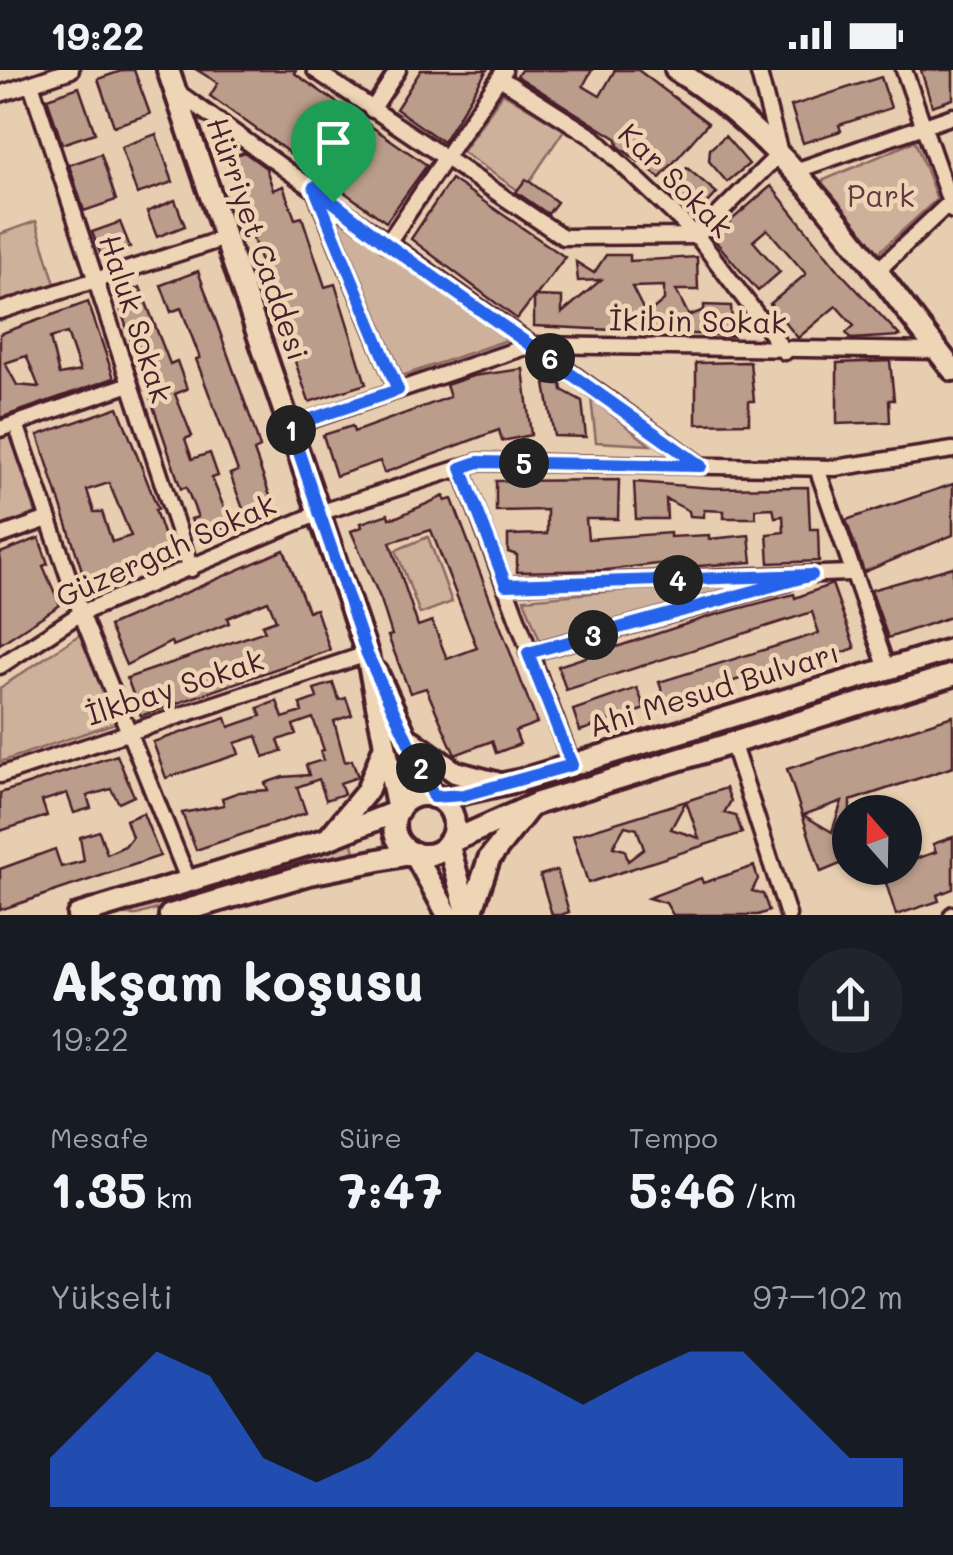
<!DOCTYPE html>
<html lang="tr">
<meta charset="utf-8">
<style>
body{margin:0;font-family:Mali,sans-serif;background:#20242c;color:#f1f3f6;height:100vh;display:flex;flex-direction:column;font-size:38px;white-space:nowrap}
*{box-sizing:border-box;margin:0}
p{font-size:32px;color:#9ea1a6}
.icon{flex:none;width:55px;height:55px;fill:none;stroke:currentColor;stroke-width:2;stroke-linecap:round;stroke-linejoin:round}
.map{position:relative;height:845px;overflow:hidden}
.panel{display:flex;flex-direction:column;background:#171b24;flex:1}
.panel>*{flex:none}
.needle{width:65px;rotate:340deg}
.fabs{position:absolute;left:832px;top:725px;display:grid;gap:20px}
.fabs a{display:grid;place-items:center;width:90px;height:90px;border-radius:50%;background:#171b24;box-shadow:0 2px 8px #0004;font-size:50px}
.pin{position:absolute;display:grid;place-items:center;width:85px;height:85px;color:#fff;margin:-102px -42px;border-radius:50% 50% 50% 0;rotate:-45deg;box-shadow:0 0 10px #0007}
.pin .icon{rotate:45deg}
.km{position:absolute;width:50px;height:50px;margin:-25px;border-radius:50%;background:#222;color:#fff;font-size:28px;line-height:50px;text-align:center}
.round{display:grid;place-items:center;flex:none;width:105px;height:105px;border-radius:52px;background:#20242c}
.summary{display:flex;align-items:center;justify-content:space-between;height:170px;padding:0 50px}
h1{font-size:55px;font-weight:700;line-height:75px}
.figures{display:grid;grid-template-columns:repeat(3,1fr);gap:15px;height:170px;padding:10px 50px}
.figures div{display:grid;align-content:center}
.figures b{font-size:50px;font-weight:700}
.figures small{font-size:28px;font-weight:400}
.figures p{font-size:28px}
.chart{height:280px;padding:20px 50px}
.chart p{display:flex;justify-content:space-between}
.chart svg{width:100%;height:180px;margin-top:10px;fill:#2563eb;opacity:.7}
.status{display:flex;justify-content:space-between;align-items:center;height:70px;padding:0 50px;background:#171b24;direction:ltr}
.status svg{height:28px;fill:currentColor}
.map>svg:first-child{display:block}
.green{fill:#cdb19b;stroke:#8c6863;stroke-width:2.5}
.building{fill:#bb9d8b;stroke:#4a1f2b;stroke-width:2.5;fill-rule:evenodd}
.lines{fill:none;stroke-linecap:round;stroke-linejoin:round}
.street-casing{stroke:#4a1f2b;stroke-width:21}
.secondary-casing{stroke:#4a1f2b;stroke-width:28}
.street{stroke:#eed5b6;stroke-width:14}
.secondary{stroke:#eed5b6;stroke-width:20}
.route-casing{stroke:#fff;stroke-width:20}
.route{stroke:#2563eb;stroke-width:12}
.labels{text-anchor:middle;stroke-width:9;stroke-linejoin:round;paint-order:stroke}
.street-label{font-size:30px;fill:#4a1f2b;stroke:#eed5b6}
.park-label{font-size:30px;fill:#643c41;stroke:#eed5b6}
</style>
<div class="status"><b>19:22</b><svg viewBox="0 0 49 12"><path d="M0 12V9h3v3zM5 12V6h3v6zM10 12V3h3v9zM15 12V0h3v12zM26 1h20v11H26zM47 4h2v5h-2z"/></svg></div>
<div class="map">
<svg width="953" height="845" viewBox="0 0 953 845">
<rect width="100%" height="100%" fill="#e7ceb0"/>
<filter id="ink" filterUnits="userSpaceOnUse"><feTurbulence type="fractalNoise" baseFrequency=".01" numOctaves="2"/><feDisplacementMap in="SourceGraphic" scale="20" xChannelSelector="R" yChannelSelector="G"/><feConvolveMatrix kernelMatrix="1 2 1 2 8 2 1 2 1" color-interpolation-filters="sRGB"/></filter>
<g filter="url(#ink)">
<g class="green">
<polygon points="503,23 564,60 522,123 462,82"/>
<polygon points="915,71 937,129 876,185 817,113"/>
<polygon points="334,145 507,270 399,307"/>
<polygon points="36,151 55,214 0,233 0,164"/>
<polygon points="591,328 650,375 596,372"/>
<polygon points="10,364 37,446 0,458 0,368"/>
<polygon points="428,467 452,532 420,544 396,480"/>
<polygon points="728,511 733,517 540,571 524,529"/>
<polygon points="82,563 121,651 0,692 0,618"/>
<polygon points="953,590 953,595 533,724 531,717"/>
<polygon points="352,771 355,781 137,845 110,845"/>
</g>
<g class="building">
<polygon points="124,0 134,0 150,44 114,56 98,9"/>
<polygon points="197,0 296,0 294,3 427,95 386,152 210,26 218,13"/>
<polygon points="421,0 487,0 443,72 396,39"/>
<polygon points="521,0 592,0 583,16 600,26 615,0 638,0 708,53 660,108 618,76 617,69 517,6"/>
<polygon points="921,0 953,0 953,29 932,36"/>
<polygon points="881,7 891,38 839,55 841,61 803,73 791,36"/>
<polygon points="79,17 95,63 62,74 47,28"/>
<polygon points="156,64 173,112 137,124 121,77"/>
<polygon points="725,66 749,94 727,112 709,91 710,79"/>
<polygon points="244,82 266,98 273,120 283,116 295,149 302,147 325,217 335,214 366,314 309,332 226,90"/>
<polygon points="101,84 116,130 84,141 69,95"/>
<polygon points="687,98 717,123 695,147 667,115"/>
<path d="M451 109 565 187 536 226 562 227V243L601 210 578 211 576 192 594 203 606 185H630V191L697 187 698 220H676L689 246 704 240V235L731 236 733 266 534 256V227L517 249 411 169ZM664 216V230L646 245 632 217Z"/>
<polygon points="526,109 557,132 548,144 516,122"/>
<polygon points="771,116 840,202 900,266 851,269 846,263 854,256 836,236 798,268 770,234 806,204 767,159 753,171 780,202 758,221 739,199 712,167"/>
<polygon points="175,130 185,156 157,167 147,142"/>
<polygon points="120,152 130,177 102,188 92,162"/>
<polygon points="198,201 253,355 260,378 254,381 274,437 246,447 230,404 238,401 196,289 200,288 181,238 171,242 161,215"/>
<polygon points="140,217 170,294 177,291 187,319 175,324 192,366 185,369 192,389 210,383 218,406 212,408 231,455 199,468 191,449 198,447 186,417 181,419 116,226"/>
<path d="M88 232 114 308 0 348V264ZM67 263 80 301 59 305 50 268ZM26 286 28 290 39 317 17 315 5 293Z"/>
<polygon points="890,291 894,330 889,330 890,352 837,354 837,293"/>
<polygon points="750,292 754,331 749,331 749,353 696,354 696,293"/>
<polygon points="523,299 531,365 502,371 499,360 384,403 380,391 336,406 323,365 352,356 354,362 450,327 446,315 473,306"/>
<polygon points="545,314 561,314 562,320 582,331 586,367 554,366"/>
<path d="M118 337 158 439 155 440 170 484 86 513 38 365ZM109 413 131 466 112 472 102 442H94L87 420Z"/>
<polygon points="619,410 618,449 586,449 588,469 670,463 670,467 709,465 709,469 749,465 752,492 685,497 684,491 606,500 517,502 517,485 508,482 508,465 547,464 547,440 496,441 496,411"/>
<polygon points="634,412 713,418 808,417 810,459 818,459 819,491 769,493 767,464 784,462 783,446 775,447 773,438 755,439 756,448 724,448 724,441 704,440 704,447 690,446 689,441 666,429 667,449 636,449"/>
<polygon points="953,414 953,465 864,502 846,450"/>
<path d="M444 426 445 431 452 429 537 653 515 661 520 674 496 683 492 671 455 685 426 618 410 623 388 566 392 565 381 530 351 461 362 457 361 453 388 444 389 448 397 447ZM431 460 477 578 447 589 432 551 418 556 390 472Z"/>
<polygon points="39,468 48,494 43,496 60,535 0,574 0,483"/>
<polygon points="284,480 308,541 316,539 330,580 141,646 127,608 265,561 262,555 276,550 268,531 227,548 229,553 173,576 171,572 126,595 109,556"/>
<polygon points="953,497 953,546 888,568 871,520"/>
<polygon points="832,514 855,578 828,588 788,599 786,594 666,633 659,612 819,563 812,542 566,620 558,596 711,546 794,524 795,528"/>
<polygon points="333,613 339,630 346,628 352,645 334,651 345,692 352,690 358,707 340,713 344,724 326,730 319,709 297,717 306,743 196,780 182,743 224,735 222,728 239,722 268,720 265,713 283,707 309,705 306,695 323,690 320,681 324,680 313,648 293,655 296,664 278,670 282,681 264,687 257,666 235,673 239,684 166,708 153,672 226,648 229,657 261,646 258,638 277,631 283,648 302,642 300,634 317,628 314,619"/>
<polygon points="637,618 645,639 580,661 573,640"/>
<path d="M953 646V697L850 731V790L821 802 787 699ZM842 731 832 762 803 745Z"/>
<polygon points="117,685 134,726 119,733 111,719 87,726 91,738 74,743 67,723 42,731 47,746 0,761 0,723"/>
<path d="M726 718 731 731 724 743 736 746 742 763 588 813 573 766 686 731 671 759 699 768 686 731ZM625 756 637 759 644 779 628 791 625 780 613 777Z"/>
<polygon points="143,743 160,786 0,840 0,799 55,779 61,797 84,791 80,767 99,761 107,784 125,776 132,767 126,750"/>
<polygon points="953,767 953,819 937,825 939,831 896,845 882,800 908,798 906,792 936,782 933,774"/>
<polygon points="754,796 758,809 752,821 763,824 769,841 758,845 673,845 666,833 648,828 701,808 703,813"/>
<polygon points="557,800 569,842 561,845 552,845 540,805"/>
</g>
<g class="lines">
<defs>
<g id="street">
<polyline points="315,0 563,167 697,166 780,83 758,0"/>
<polyline points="904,0 953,141"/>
<polyline points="500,8 594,68 697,166 785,282"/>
<polyline points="31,14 191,499"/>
<polyline points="176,21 700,395"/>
<polyline points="0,24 71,0"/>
<polyline points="372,40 398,0"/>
<polyline points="795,101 953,46"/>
<polyline points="314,118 398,320"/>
<polyline points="387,174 504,1"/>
<polyline points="875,203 948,134"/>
<polyline points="0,241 225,168"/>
<polyline points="16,354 81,543 189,812"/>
<polyline points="289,357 531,275 938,281"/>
<polyline points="0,359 127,315"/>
<polyline points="461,398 572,695"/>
<polyline points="817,398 887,599"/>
<polyline points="0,466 48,449"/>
<polyline points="506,515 850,503"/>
<polyline points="528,583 788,512"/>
<polyline points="0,596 81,543 319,443 478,392 835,398 953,380"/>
<polyline points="732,672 788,845"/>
<polyline points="0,705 367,584"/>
<polyline points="952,845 953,844"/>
</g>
<g id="secondary">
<path d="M676 0C792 72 869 195 953 300"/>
<polyline points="377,603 433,727 445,727 522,710 953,579"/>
<polyline points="412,671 455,702 496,713"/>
<circle cx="424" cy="755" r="30"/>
<polyline points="331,765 367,721 385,675"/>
<polyline points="471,843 489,789 528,739"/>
<polyline points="78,845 327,769 398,741 367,584 168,0"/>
<polyline points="170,845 309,804 414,783 448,845"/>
<polyline points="468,845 448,773 538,733 953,605"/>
</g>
</defs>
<use href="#street" class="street-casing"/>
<use href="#secondary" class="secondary-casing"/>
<use href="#street" class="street"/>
<use href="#secondary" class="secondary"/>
</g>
</g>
<g class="lines" filter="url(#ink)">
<defs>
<polygon id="route" points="314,117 387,174 701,396 478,392 461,398 506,515 812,505 528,583 572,695 464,725 434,727 367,584 290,356 398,320"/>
</defs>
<use href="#route" class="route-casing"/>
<use href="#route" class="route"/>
</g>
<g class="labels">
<g class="street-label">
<text transform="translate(675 111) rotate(45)" y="10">Kar Sokak</text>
<text transform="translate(257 169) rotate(71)" y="10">Hürriyet Caddesi</text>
<text transform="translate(135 249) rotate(72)" y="10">Haluk Sokak</text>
<text transform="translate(698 252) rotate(1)" y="10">İkibin Sokak</text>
<text transform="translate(166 481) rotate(-24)" y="10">Güzergah Sokak</text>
<text transform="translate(175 618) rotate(-18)" y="10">İlkbay Sokak</text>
<text transform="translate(714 620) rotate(-17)" y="10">Ahi Mesud Bulvarı</text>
</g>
<g class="park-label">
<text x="881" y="137">Park</text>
</g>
</g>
</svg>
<div class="fabs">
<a><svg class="needle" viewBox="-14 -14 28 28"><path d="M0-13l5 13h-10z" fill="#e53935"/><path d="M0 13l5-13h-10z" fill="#9ea1a6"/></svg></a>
</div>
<div class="pin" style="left:333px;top:132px;background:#1e9e55"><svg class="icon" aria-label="arrive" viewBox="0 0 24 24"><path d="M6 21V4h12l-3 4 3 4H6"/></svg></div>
<b class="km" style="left:291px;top:360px">1</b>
<b class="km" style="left:421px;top:698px">2</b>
<b class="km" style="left:593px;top:565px">3</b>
<b class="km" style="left:678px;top:510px">4</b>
<b class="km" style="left:524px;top:393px">5</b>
<b class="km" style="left:550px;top:288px">6</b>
</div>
<section class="panel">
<div class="summary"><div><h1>Akşam koşusu</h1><p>19:22</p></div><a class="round"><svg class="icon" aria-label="share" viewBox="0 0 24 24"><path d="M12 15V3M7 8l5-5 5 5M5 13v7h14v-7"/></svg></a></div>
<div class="figures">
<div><p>Mesafe</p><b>1.35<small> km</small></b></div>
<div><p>Süre</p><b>7:47</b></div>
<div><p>Tempo</p><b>5:46<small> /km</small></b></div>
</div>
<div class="chart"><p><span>Yükselti</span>97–102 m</p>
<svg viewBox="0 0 160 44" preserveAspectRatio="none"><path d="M0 44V32L10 19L20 6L30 12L40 32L50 38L60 32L70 19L80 6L90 12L100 19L110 12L120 6L130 6L140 19L150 32L160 32V44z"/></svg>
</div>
</section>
